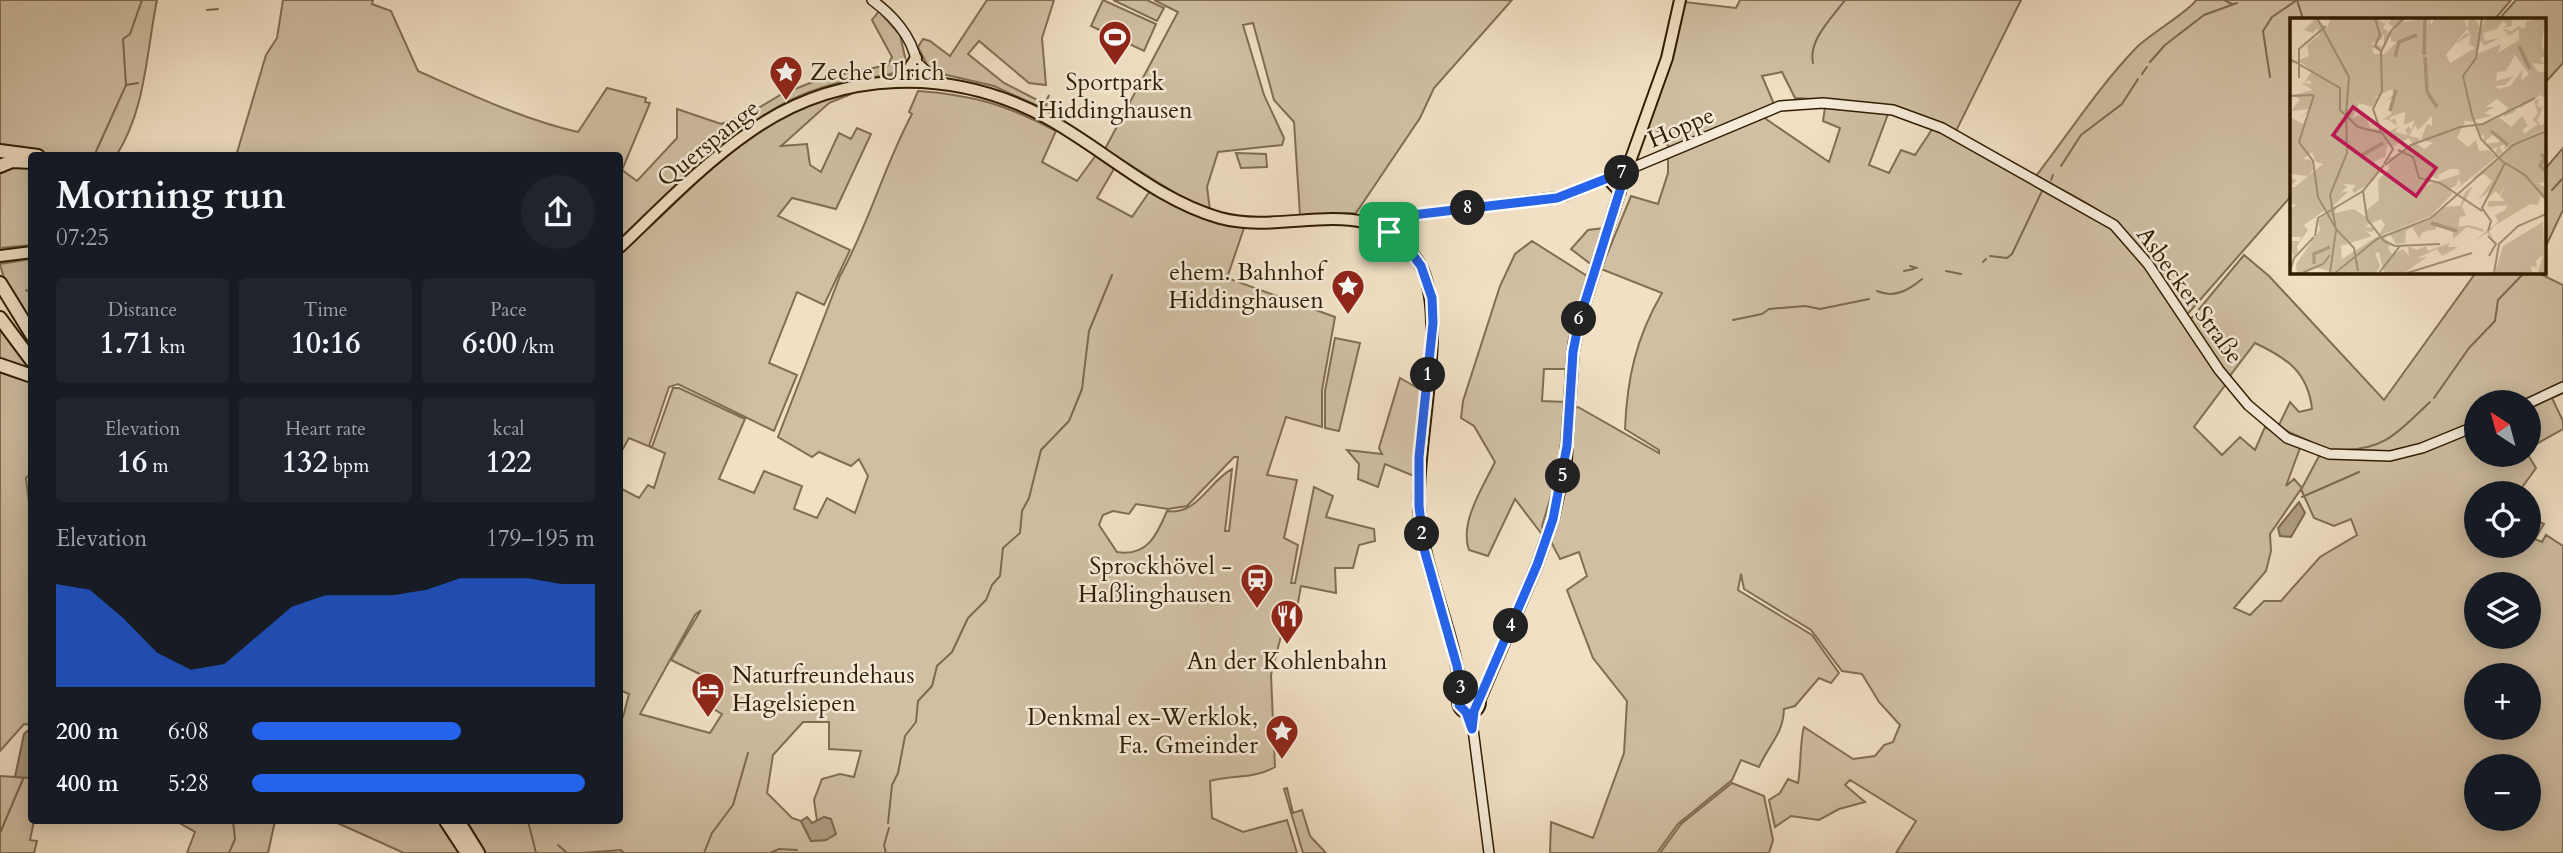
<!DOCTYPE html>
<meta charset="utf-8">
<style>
body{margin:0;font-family:Cardo,serif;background:#20242c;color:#f1f3f6;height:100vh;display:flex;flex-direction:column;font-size:26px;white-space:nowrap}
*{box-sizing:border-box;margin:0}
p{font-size:23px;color:#9ea1a6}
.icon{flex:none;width:38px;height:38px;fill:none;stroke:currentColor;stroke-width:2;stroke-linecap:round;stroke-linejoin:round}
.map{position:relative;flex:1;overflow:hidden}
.drawer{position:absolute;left:28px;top:152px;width:595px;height:672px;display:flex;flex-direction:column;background:#171b24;border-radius:7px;box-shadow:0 4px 18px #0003}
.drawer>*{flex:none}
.needle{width:46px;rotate:324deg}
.controls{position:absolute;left:2464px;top:390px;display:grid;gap:14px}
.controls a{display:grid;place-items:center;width:77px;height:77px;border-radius:50%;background:#171b24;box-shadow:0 4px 18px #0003;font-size:35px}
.pin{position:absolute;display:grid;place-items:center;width:60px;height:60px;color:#fff;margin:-30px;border-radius:14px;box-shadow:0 4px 10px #0006}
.km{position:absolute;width:35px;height:35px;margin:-18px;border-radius:50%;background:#222;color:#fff;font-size:19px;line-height:35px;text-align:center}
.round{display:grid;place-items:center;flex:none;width:74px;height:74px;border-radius:37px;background:#20242c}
.head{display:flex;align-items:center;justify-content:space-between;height:119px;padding:0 28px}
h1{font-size:38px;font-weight:600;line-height:52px}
.figures{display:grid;grid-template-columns:repeat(3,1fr);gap:10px;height:119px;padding:7px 28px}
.figures div{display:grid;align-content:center;border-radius:7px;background:#20242c;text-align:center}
.figures b{font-size:30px;font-weight:600}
.figures small{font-size:19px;font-weight:400}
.figures p{font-size:19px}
.chart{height:196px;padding:14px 28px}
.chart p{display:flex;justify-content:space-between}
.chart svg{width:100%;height:126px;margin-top:7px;fill:#2563eb;opacity:.7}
ul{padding:0 28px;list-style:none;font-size:23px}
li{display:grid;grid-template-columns:112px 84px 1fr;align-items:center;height:52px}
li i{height:18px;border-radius:9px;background:#2563eb}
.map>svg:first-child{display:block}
.green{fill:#d0bfa3;stroke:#806e52;stroke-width:2;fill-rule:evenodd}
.water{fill:#af9d82;stroke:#7c694e;stroke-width:2}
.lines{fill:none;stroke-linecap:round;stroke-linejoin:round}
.stream{stroke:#7c694e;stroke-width:2}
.secondary-casing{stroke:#2f1c01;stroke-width:12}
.primary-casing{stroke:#2f1c01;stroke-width:14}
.motorway-casing{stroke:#2f1c01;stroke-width:16}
.secondary{stroke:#f6ebd9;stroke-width:9}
.primary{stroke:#f1e0c4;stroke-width:10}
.motorway{stroke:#f1e0c4;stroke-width:12}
.route-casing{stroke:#fff;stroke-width:14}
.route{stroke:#2563eb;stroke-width:9}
.labels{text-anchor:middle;stroke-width:5;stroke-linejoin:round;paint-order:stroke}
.poi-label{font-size:24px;fill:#2f1c01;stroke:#f6ebd9;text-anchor:end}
.street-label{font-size:24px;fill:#2f1c01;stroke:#f6ebd9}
.inset-river{fill:none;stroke:#af9d82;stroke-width:3.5}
.inset-road{fill:none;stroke:#a39276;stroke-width:2}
.view{fill:#c2185b;fill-opacity:0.15;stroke:#c2185b;stroke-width:3.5}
.inset-edge{fill:none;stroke:#2f1c01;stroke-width:3.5}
</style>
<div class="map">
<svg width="2563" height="853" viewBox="0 0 2563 853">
<rect width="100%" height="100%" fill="#f1e0c4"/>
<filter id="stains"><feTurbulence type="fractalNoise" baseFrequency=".00286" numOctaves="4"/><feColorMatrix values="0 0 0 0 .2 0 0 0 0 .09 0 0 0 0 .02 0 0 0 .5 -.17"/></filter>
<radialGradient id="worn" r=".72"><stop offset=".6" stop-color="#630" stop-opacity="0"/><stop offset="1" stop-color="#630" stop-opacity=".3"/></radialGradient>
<g class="green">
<path d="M0 0H157C146 54 146 109 116 156H46L30 149 0 147Z"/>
<path d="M283 0H373L372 4 391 11 418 71C470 94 522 119 578 132L607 88 646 98 645 102 650 103 622 170 637 181 677 138V109L721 124 750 113 782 94 823 78 888 65 892 57 872 20 879 11 900 35 907 66C891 79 866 76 846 81 820 87 793 97 771 111 713 145 670 197 620 240V156H236L266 55 277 38Z"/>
<polygon points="987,0 1054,0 1042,38 1046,85 1029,83 979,41 968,54 1004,83 1045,104 1049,95 1046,107 1042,108 994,86 934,72 928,67 918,47 923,39 930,41 950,56"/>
<polygon points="1103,0 1156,24 1144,51 1091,26"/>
<polygon points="1113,0 1147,0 1164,8 1157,21"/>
<polygon points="1154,0 1512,0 1434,88 1420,118 1356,213 1303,215 1300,215 1294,122 1274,100 1253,23 1243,25 1264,95 1284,138 1282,145 1218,152 1207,187 1210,210 1186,200 1105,149 1178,12"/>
<path d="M1740 0H2021L1956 131C1904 106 1852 101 1795 98L1782 72 1762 76 1774 104 1669 149 1663 133 1646 127 1673 52 1685 2 1736 8Z"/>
<path d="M2196 0H2511L2495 19H2292V195L2185 317C2163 281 2142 242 2108 217 2086 201 2060 189 2036 176 2069 133 2100 85 2137 47 2149 35 2192 9 2196 0Z"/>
<polygon points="2516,0 2563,0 2563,63 2544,84 2544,19 2499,19"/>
<path d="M918 91C974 95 1007 105 1056 131L1042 162 1077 181 1096 155 1115 167 1097 198 1132 217 1150 191 1245 225 1227 278 1335 317 1322 390V427L1286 417 1267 475 1297 480 1284 538 1298 545 1291 583H1295L1314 487 1333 496 1326 517 1374 529 1375 541 1359 545 1353 568H1335L1336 593 1301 586 1294 624 1283 628 1271 675 1275 767C1255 779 1232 775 1210 781L1212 818 1243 832 1287 820 1297 853H486L467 821H620V717H623L629 694 620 690V488L639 498 648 485 654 488 665 453 629 438 620 454V254C689 195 755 108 851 94L829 103 781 146 807 144 810 165 821 172 839 133 851 139 857 128 871 134 836 209 792 198 778 216 850 250 824 305 797 292 769 363 797 375 774 431 678 384 669 387 649 446 652 447 673 388H679L745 419 719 479 754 493 764 471 802 486 794 509 817 518 827 498 855 513 868 476 859 459 851 466 819 452 812 457 778 437 840 276C869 224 884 166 912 114L909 112ZM1234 457H1238L1229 531H1225L1232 469C1209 481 1197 516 1167 511 1157 535 1147 557 1117 552L1099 525 1103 515 1113 511 1129 514 1136 504 1168 509 1187 506ZM701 610 671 660 716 682 708 694 699 692 705 704 722 714 710 733 640 714 695 615ZM803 722H829V749L861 751 854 777 840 774 822 779 814 800 817 821 824 817 831 819 826 840 811 841 801 821 792 818 767 793 773 755Z"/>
<path d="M1825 107 1888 114 1869 165 1889 173 1901 150 1915 155 1933 128 2110 226 2151 274 2226 384 2194 427 2222 455 2240 437 2255 450 2265 427 2300 448 2286 486 2294 479 2302 488 2319 456 2345 459 2342 452H2333L2278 427 2290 402 2299 412 2312 409C2308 372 2287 358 2255 343L2229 377 2190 320 2244 255 2269 276 2384 400 2477 271H2534L2563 285V393L2552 398 2563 421V429L2529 448V402H2476V455H2528L2536 468 2518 493 2476 494V546H2529V516L2544 524 2535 539 2542 542 2546 535 2563 546V853H1896L1916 821 1850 780 1845 785 1865 802 1839 809 1819 820 1791 816 1775 827 1769 800 1780 793 1788 779 1798 783C1801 767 1800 740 1804 727L1853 759 1875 756 1884 745 1893 742 1900 725 1879 702 1862 674 1842 671 1811 630 1744 589 1741 574 1738 590 1812 635 1839 673 1831 683 1819 678 1795 706 1784 709C1783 735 1769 744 1759 767L1741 760 1732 780 1678 824 1657 853H1550L1551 822 1593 838 1624 753 1627 701 1593 658 1567 590 1587 576 1579 552 1560 559 1550 540 1567 482 1574 408 1578 407 1659 453V450L1625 429C1627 378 1636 338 1662 293L1601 269 1631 196 1658 204 1668 173V158L1763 117 1829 162 1840 128 1823 121ZM2301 489 2314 518 2334 526 2351 519 2357 535 2320 557 2281 601H2264L2250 615 2234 608 2266 571 2271 551 2270 534ZM2476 584H2529V637H2476ZM2476 676H2529V728H2476ZM2476 766H2529V819H2476Z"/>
<polygon points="2563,148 2563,210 2544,250 2544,170"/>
<polygon points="1236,153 1266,154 1267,167 1241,168"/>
<polygon points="31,165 31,245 0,248 0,170"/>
<polygon points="1604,228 1592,265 1571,249 1588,230"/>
<path d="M1532 241 1587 276 1568 343V369H1544L1542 401 1566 402 1557 476 1542 526 1544 537 1515 499 1488 556 1469 550C1459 523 1483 487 1495 462L1474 426 1461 418 1463 401 1500 286 1515 254Z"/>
<polygon points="31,259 31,330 6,286 0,264"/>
<polygon points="0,329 31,370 0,363"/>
<polygon points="1335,338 1360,343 1339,431 1325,428 1325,391"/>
<polygon points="0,368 31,381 31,473 26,478 32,527 32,725 24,724 0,751"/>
<polygon points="1400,378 1421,390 1414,476 1385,464 1378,487 1358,479 1359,464 1347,450 1382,454 1379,448"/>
<polygon points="0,776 31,778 32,821 34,821 30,840 37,841 34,853 0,853"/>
<polygon points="1732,783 1764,796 1773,840 1769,853 1660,853 1681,824"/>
<polygon points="1287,788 1293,813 1302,810 1310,836 1326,853 1303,853 1284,789"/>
<polygon points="176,821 275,821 268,853 187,853 195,832"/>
<polygon points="333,821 439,821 461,853 404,853"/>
</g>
<g class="water">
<polygon points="2299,502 2305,513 2291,537 2280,536 2278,528"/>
<polygon points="31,728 31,778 15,777 24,734"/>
<polygon points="807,817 812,823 824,817 831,819 836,834 826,840 811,841 801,821"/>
</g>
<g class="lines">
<g class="stream">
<polyline points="2224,0 2232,4"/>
<polyline points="2297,0 2303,19"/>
<polyline points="207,10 218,9"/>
<polyline points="2292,55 2292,72"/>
<polyline points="2150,62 2165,45 2204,15 2237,3"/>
<path d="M1813 63C1808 40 1832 18 1845 0"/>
<polyline points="2142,74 2147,67"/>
<polyline points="2270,77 2263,31 2272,17 2297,0"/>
<polyline points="126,85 138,83"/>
<polyline points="94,156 126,85 123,39 130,34 142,0"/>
<polyline points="2061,166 2081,135 2122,104 2138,79"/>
<polyline points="2051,180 2053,175"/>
<polyline points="2552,190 2563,178"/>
<polyline points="1990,256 2007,258 2012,254 2042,191"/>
<polyline points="1983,262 1986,259"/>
<polyline points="1910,266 1917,268"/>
<polyline points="1904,271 1914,269"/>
<polyline points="1946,271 1961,274"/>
<polyline points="26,290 32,293"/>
<path d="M1877 291C1895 299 1910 289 1922 279"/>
<polyline points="1733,320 1762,314 1769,309 1805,306 1820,309 1869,299"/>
<polyline points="2434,398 2469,348 2495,321 2498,300 2526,271"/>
<path d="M2343 450C2386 450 2400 430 2430 402"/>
<polyline points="2302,497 2359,472"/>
<polyline points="528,821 536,853"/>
<polyline points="888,823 892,785 898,773 905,736 916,722 918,701 932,686 937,666 952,652 968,618 986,600 992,585 1000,576 1003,548 1020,533 1022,511 1029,498 1041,450 1069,421 1082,389 1089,331 1112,275"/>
<polyline points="0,833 23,779"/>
<polyline points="558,845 567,853"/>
<polyline points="229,853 235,839 233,821"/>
<polyline points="582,853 621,850 624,853"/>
<polyline points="704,853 712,833 733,805 748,753"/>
<polyline points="770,853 779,849 797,850"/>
<polyline points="886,853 884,845 889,828"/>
</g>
<defs>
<g id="secondary">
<path d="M872 0C898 19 921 47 917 81"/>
<polyline points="917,63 938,81"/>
<polyline points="1389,232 1398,221 1412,215 1565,196 1780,106 1823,103 1893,110 1942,128 2114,225 2148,264 2219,370 2248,405 2287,438 2329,454 2390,456 2422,448 2476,426"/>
<polyline points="2529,403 2563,387"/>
<polyline points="1474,711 1473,729 1489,853"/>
</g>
<g id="primary">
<polyline points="896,81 907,72 916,58"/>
<polyline points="1608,179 1620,192"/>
<path d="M620 247C662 207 703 164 751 131 839 69 951 67 1045 117 1104 149 1154 199 1220 218 1290 237 1373 187 1419 263 1450 313 1416 440 1419 504 1421 569 1455 629 1461 694"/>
<polyline points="0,256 32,252"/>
<circle cx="1469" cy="702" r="11"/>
<polyline points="1480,699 1537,565 1553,519 1566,459 1573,352 1579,321 1623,181 1667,58 1680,0"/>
</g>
<g id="motorway">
<polyline points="0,151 38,156"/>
<polyline points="0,166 12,161 32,162"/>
<polyline points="0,283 32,335"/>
<polyline points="0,318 32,361"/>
<polyline points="0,365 32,376"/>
<polyline points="446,821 467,853"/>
<polyline points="458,821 478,853"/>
</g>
</defs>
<use href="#secondary" class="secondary-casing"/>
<use href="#primary" class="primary-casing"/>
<use href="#motorway" class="motorway-casing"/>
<use href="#secondary" class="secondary"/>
<use href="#primary" class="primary"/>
<use href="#motorway" class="motorway"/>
</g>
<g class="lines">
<defs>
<polygon id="route" points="1626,171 1579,321 1573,352 1567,446 1553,519 1537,565 1474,711 1472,729 1466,712 1459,705 1461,691 1457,666 1424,549 1419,506 1419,457 1433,323 1432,298 1421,266 1405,244 1389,232 1398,221 1412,215 1557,198"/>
</defs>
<use href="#route" class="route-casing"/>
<use href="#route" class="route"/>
</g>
<defs>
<symbol id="stadium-pin" viewBox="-11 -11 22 30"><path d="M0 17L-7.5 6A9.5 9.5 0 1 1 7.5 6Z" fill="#8f2418" stroke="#f6ebd9"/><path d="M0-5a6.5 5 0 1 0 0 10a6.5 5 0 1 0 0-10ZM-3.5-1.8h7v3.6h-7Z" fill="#fff"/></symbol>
<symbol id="sight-pin" viewBox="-11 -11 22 30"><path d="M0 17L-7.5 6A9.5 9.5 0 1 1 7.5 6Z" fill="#8f2418" stroke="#f6ebd9"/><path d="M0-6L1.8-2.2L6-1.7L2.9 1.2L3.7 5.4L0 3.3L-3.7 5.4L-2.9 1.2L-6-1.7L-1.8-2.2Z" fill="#fff"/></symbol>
<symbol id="station-pin" viewBox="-11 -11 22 30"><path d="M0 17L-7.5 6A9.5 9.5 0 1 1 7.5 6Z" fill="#8f2418" stroke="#f6ebd9"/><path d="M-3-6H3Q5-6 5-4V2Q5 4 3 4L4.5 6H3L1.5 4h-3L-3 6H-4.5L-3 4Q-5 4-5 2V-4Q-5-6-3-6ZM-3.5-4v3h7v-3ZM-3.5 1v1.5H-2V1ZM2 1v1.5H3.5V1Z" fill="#fff"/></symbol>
<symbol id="restaurant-pin" viewBox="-11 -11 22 30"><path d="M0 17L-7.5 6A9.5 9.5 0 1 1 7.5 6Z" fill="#8f2418" stroke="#f6ebd9"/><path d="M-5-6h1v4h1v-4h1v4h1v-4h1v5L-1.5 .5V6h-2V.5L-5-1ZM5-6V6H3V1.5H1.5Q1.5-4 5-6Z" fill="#fff"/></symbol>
<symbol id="hotel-pin" viewBox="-11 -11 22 30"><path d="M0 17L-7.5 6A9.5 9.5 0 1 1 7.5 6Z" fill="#8f2418" stroke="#f6ebd9"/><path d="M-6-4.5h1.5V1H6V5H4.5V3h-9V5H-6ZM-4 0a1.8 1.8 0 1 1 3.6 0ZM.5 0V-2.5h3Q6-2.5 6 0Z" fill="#fff"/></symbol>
</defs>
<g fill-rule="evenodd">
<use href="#stadium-pin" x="1096" y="18" width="38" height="52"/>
<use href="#sight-pin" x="767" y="53" width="38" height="52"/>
<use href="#sight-pin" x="1329" y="267" width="38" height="52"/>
<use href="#station-pin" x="1238" y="561" width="38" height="52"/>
<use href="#restaurant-pin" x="1268" y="597" width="38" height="52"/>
<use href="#hotel-pin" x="689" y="670" width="38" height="52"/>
<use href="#sight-pin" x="1263" y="712" width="38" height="52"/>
</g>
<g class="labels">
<g class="poi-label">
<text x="810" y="80" text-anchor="start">Zeche Ulrich</text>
<text x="1115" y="90" text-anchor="middle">Sportpark<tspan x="1115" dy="28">Hiddinghausen</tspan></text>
<text x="1324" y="280">ehem. Bahnhof<tspan x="1324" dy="28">Hiddinghausen</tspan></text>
<text x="1232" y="574">Sprockhövel -<tspan x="1232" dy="28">Haßlinghausen</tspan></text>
<text x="1287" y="669" text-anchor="middle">An der Kohlenbahn</text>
<text x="732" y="683" text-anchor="start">Naturfreundehaus<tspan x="732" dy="28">Hagelsiepen</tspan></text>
<text x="1258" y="725">Denkmal ex-Werklok,<tspan x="1258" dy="28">Fa. Gmeinder</tspan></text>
</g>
<g class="street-label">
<text transform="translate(1681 127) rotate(-23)" y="8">Hoppe</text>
<text transform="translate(708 143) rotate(-39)" y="8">Querspange</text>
<text transform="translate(2190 295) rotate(54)" y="8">Asbecker Straße</text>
</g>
</g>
<g transform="translate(2290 18)">
<rect width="256" height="256" fill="#f1e0c4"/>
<path d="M26 0 37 10 41 0H84L94 5 98 0 93 10 100 15 106 11 98 5 103 0H114V4L138 0 136 6 137 8 139 0 141 7 145 0H174L177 11 179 0H184L190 9V6L191 0 192 9 196 0H222V8L213 10 217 7 213 3 207 11 193 15 195 23 210 20 194 28 191 22 187 36 211 26 208 35 229 22V11L219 18 213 11 222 13 229 8 234 11 237 3 255 0 252 26 255 38 250 40 254 46 242 45 248 54H255V80L250 77 230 90 231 85 220 91 227 93 213 99 218 90 207 81 196 89H205L194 95 202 98 184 102 188 107 210 100 221 109 232 98 238 108 233 111 234 116 248 106 242 102 248 95 244 83 249 81 247 88 252 90 255 86 247 102 251 108 255 104V111L231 122 255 113V164L247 165 255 169V181L250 179 248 187 240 186 204 208 199 214 201 216 203 220 197 215 185 222 208 204 205 197 224 188 215 192 218 187 197 189 199 183H215L210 178 216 166 209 177 206 173 198 180 199 173 188 182 202 163 194 156 181 161 224 127 214 131 215 126 209 129 213 134 164 173 171 166 168 160 167 167 159 171 162 176 141 198 89 218 44 255 28 250 7 255 6 246 30 212 28 202 37 196 34 193 14 207 18 212 7 228 8 234 4 238 1 232V242L0 223H10L11 219H0V191L6 187 0 185V160L6 162 1 169H5L33 146 25 143 22 134 13 141 21 142 23 152 18 158 0 156V99L13 106 19 93 10 101 19 91 1 93 10 81 3 77 23 72 11 65 22 66 19 62 14 65 22 53 12 45H1L0 40 4 44 19 38 17 27 30 16 27 10 23 15 14 12ZM177 11 180 15 175 16 166 26 181 16 179 26 185 30 160 45 156 37ZM94 15V31L100 16 101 23 107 24 94 36H84L82 30 90 32 91 28 80 26 92 21ZM225 37 239 56 231 63 233 51 220 68 208 71 206 68 215 67 224 58 206 63 207 54 216 53ZM102 71 104 76 96 83 104 79 101 96 91 103 97 101 107 108 105 100 100 103V99L115 94 114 107 125 102 121 112 119 108 115 112 118 117 105 114 108 109 98 114 91 107 90 112 80 110 75 95 62 100 69 85 82 89 88 79 83 80ZM142 98V108L137 106 131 121 143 125 134 131 127 126 130 120 119 118 125 107 128 112ZM177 99 176 103 184 104 190 119 194 116V124L204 116 208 119 210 124 196 126 201 132 207 129 206 137 211 135 207 139 198 132 189 133 186 122 178 129 167 120ZM119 120 123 126 120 130 98 141 99 151 88 162 89 182 76 193V199L64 191 44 195 48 187 42 189 59 173 50 175 57 169 53 166 66 167 62 172 64 175 84 162 90 152 83 144 95 139 98 124 102 129ZM160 151H168L170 156 134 168 142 164 139 158 149 161 148 157ZM91 201 95 207 88 218 52 241 51 228 82 218 76 213 82 214 85 211 75 208ZM183 168 172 188 176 198 170 199 168 209 179 207 193 211 194 214 177 209 163 221V214L146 207V211L133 214 129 220 122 209 116 213 115 225 106 226 100 216 94 220 101 226 98 229 102 237 113 231 119 238 118 228 127 232 136 228 138 233 160 225 158 229H168L152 238 147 231 127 240 137 239 114 255H94L89 234 85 235 90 248 86 255H46L89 220 138 202 158 183 155 189 170 188 175 174ZM253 204 255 255 248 254 253 237 246 243 247 249 241 248 242 255H205L213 228Z" fill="#d0bfa3" fill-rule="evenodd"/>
<path class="inset-river" d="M229 28 240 51M134 37 135 0M105 39 109 24 127 17M135 39 137 74 147 89M100 93 106 72M201 113 218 127M251 136 255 140 250 148 256 153M72 137 93 125M141 205 167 213M24 246V236L40 229"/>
<path class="inset-road" d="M27 0 59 59 56 97M85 0 90 17 85 28 92 34M192 0 186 40 173 58 182 97 191 121 212 143 235 157 256 181M0 41 50 70V92L68 109 92 115 103 131 94 146M9 60V31L36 8M24 77 9 124 23 143 28 179 46 211 64 230 68 253M0 78 23 77M91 114 83 91 92 73 91 34 101 13 114 0M108 132 123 139 129 160 150 165 192 193M95 147 121 127 170 109 193 106 245 80M73 173 77 201 94 223 105 228 150 226M198 213 201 203 192 190 215 145M25 218 28 200 73 173 94 147M198 218 206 226 199 238M0 253 4 240 24 219M12 255 33 246 40 237M40 255 46 212 40 177 57 135 56 92M45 255 87 221 141 200 223 127 256 113M89 255 110 228M117 255 182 235M204 255 209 226 228 208 256 196"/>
<path class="view" d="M63 89 146 150 126 178 43 117Z"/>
<rect width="256" height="256" class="inset-edge"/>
</g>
<rect width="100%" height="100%" filter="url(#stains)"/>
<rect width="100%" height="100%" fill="url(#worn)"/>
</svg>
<div class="controls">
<a><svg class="needle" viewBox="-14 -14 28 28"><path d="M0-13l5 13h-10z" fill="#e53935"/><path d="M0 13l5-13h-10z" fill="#9ea1a6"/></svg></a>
<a><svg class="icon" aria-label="locate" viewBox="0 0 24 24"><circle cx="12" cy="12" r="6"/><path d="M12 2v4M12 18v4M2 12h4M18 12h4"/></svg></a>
<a><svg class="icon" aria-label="layers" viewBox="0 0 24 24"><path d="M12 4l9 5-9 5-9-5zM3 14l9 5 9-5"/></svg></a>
<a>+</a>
<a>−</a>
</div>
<div class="pin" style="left:1389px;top:232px;background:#1e9e55"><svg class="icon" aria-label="arrive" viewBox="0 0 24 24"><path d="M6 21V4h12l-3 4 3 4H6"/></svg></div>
<b class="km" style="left:1428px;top:375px">1</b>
<b class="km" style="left:1422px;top:534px">2</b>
<b class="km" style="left:1461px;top:688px">3</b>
<b class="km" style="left:1511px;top:626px">4</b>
<b class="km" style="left:1563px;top:476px">5</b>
<b class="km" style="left:1579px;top:319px">6</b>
<b class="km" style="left:1622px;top:173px">7</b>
<b class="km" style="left:1468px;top:208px">8</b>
<section class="drawer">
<div class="head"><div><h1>Morning run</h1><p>07:25</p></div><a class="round"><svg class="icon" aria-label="share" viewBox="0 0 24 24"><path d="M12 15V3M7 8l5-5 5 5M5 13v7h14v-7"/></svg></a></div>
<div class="figures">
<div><p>Distance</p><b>1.71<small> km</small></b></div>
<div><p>Time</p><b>10:16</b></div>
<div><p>Pace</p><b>6:00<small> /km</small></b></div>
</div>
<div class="figures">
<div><p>Elevation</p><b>16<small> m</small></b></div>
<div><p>Heart rate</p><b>132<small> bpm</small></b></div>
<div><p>kcal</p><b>122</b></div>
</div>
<div class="chart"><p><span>Elevation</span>179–195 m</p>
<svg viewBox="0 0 160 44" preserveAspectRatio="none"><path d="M0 44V8L10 10L20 20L30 32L40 38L50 36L60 26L70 16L80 12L90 12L100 12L110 10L120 6L130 6L140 6L150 8L160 8V44z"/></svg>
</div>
<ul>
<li><b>200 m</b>6:08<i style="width:61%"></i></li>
<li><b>400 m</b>5:28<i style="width:97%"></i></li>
</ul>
</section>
</div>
